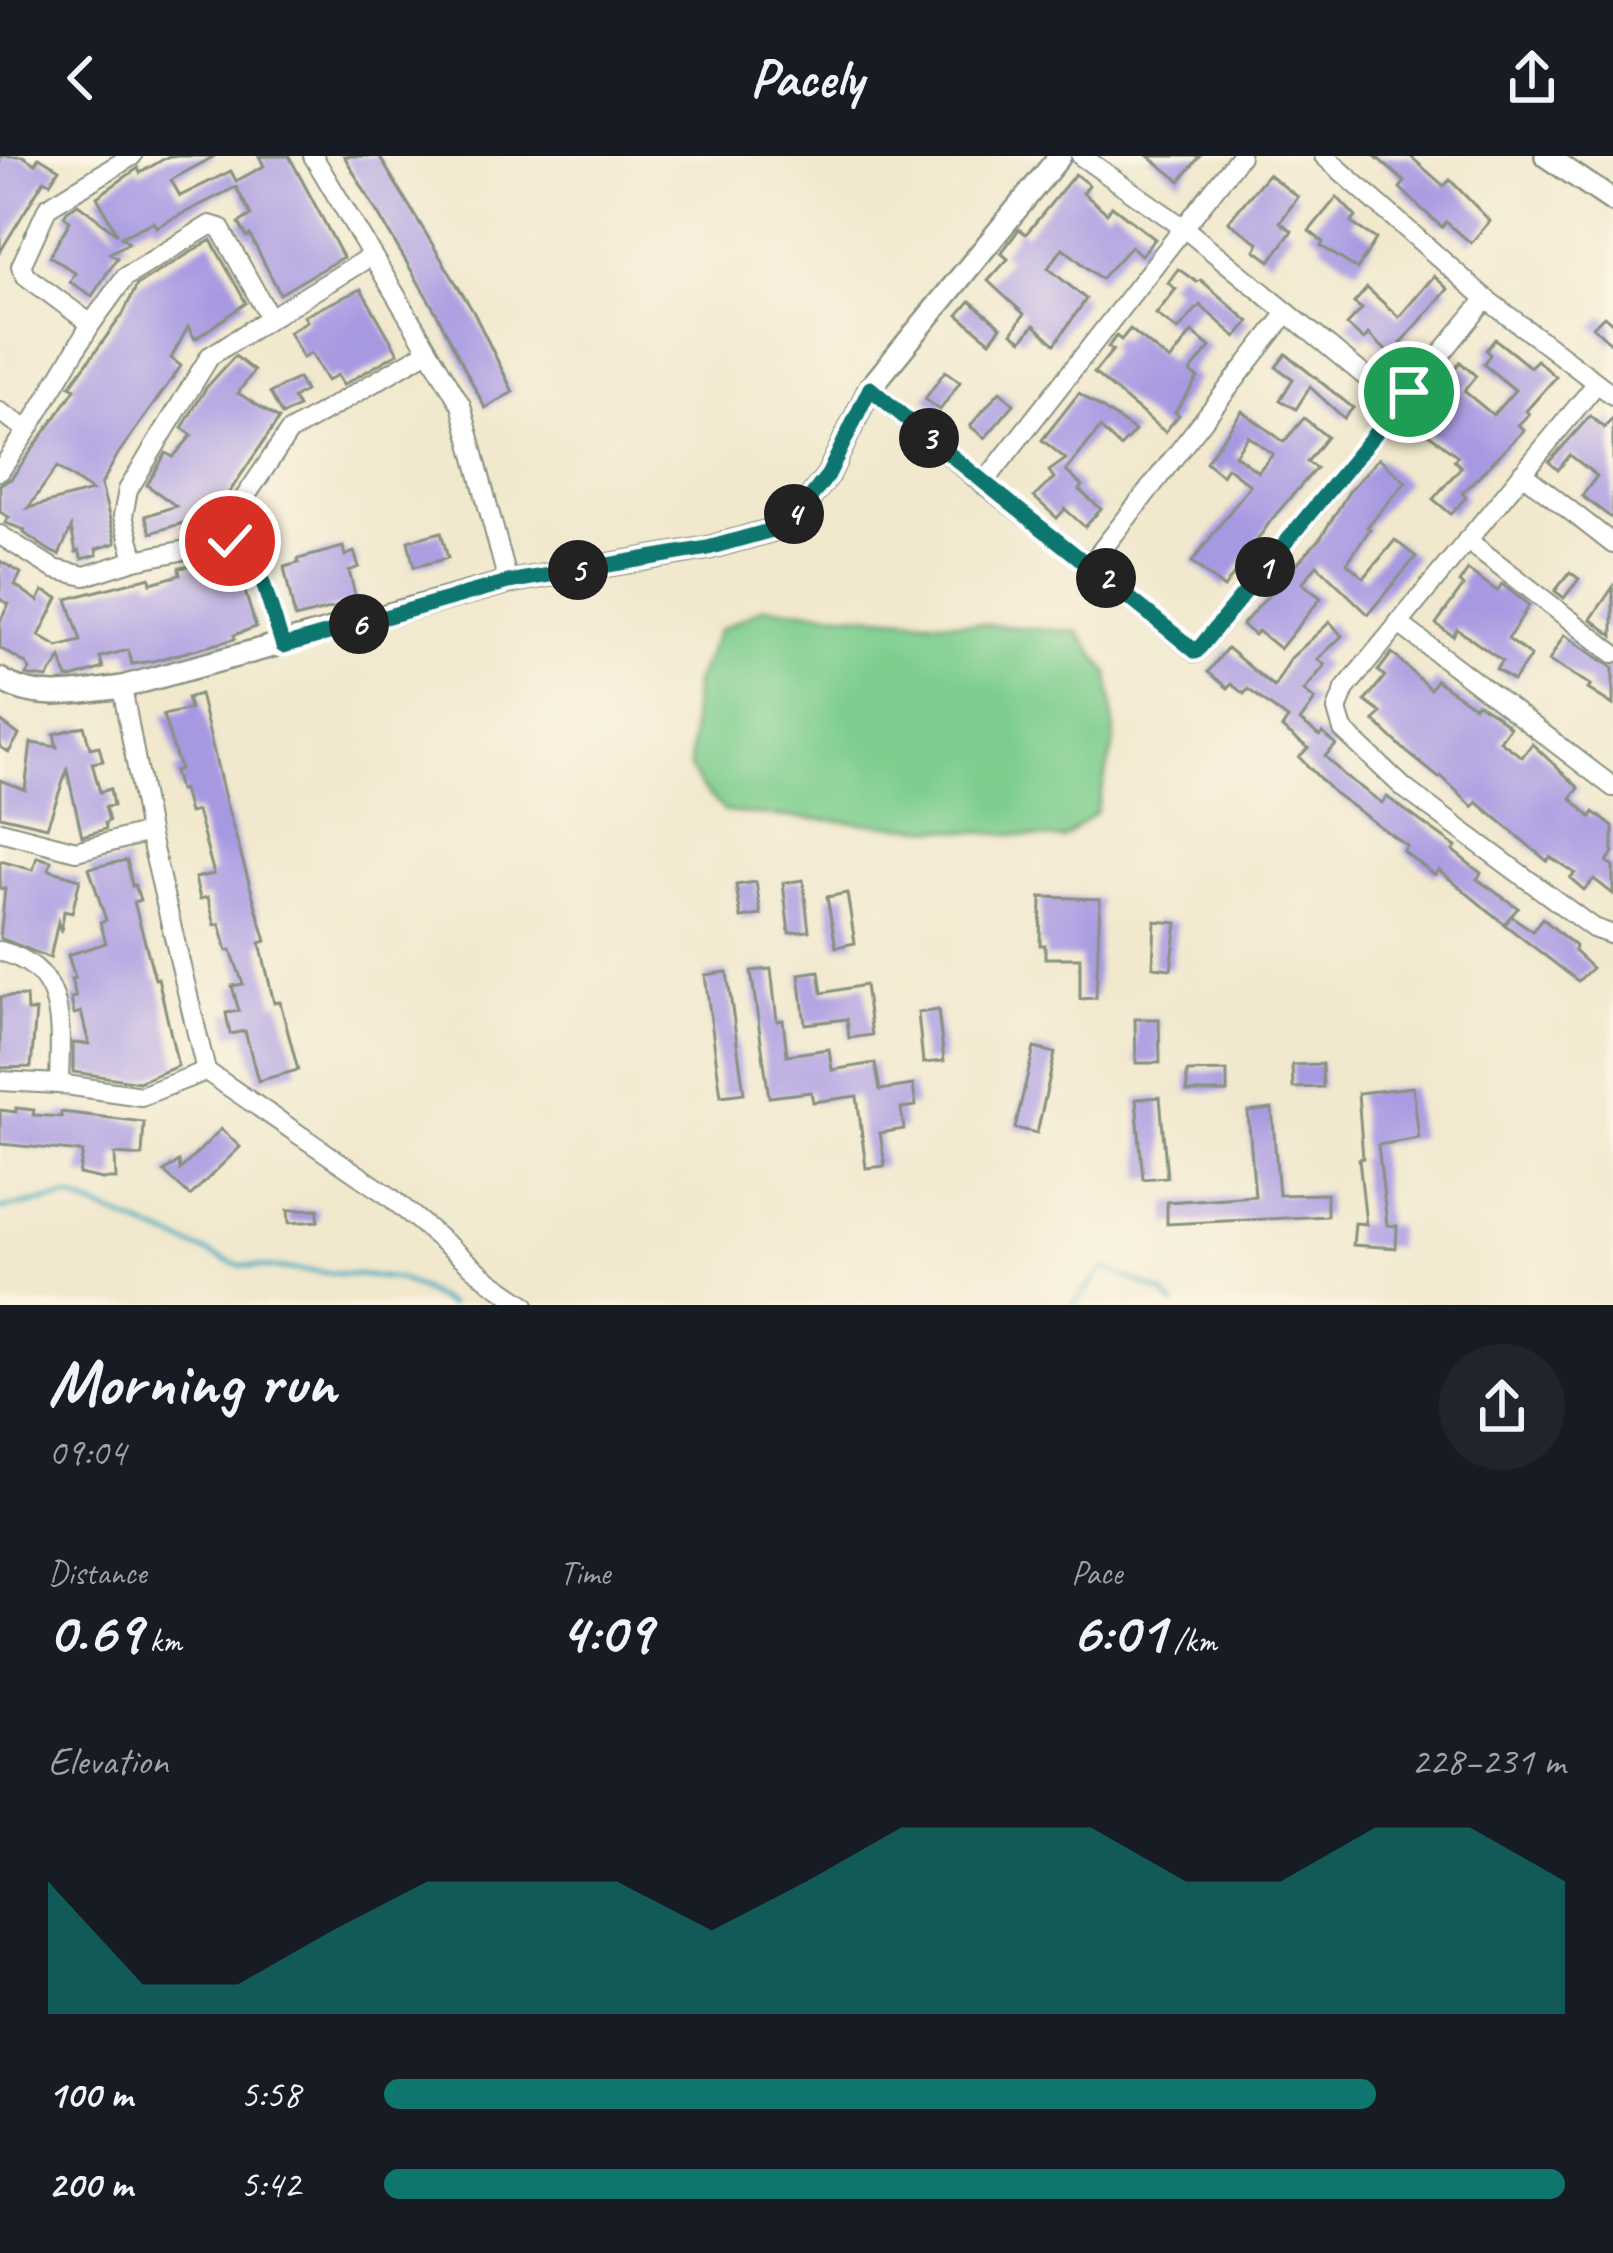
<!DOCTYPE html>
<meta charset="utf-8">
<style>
body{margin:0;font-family:Caveat,sans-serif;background:#20242c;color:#f1f3f6;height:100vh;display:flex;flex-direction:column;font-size:45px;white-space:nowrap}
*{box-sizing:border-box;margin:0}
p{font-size:39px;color:#9ea1a6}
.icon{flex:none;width:66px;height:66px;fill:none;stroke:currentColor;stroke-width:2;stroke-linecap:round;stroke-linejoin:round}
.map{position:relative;height:1149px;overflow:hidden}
.drawer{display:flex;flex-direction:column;background:#171b24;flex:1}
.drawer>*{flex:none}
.pin{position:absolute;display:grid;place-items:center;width:102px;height:102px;color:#fff;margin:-51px;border:6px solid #fff;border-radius:50%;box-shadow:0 3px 12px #0007}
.km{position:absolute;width:60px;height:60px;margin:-30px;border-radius:50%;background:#222;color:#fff;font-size:33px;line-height:60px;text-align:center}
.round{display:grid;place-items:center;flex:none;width:126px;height:126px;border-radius:63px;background:#20242c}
.summary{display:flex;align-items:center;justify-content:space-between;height:204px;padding:0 48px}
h1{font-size:66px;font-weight:800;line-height:90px}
.stats{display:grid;grid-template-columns:repeat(3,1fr);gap:18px;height:204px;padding:12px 48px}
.stats div{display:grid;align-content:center}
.stats b{font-size:60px;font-weight:800}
.stats small{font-size:33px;font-weight:400}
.stats p{font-size:33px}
.chart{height:336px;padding:24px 48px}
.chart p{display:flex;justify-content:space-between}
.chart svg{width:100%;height:216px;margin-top:12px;fill:#0f766e;opacity:.7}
ul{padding:0 48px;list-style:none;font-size:39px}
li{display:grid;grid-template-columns:192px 144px 1fr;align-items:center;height:90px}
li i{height:30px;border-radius:15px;background:#0f766e}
header{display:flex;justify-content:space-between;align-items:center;height:156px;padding:0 48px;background:#171b24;font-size:54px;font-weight:800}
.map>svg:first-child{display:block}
.green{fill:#7dcd8e;stroke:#4e8561;stroke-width:3}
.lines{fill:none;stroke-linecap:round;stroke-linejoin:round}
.stream{stroke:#41acc1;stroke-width:4.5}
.building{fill:#a798e2;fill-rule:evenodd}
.minor-casing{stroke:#889280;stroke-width:22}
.tertiary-casing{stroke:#889280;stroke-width:26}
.minor{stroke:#fff;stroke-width:18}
.tertiary{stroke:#fff;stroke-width:21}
.route-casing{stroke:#fff;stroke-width:24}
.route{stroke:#0f766e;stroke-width:15}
</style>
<header><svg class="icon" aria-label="back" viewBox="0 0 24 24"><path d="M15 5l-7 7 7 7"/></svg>Pacely<svg class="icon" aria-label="share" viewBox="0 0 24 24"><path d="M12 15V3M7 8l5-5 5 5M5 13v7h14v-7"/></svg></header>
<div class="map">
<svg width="1613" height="1149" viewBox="0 0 1613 1149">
<rect width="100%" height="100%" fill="#fcf5e5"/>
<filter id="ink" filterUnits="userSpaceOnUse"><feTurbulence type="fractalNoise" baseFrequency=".00833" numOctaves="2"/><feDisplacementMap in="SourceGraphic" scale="24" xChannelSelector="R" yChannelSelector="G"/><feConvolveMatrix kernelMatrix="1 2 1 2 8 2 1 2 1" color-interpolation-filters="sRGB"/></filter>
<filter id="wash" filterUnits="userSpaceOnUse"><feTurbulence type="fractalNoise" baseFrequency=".004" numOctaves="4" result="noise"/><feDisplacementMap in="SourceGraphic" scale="48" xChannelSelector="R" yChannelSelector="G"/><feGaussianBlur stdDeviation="2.7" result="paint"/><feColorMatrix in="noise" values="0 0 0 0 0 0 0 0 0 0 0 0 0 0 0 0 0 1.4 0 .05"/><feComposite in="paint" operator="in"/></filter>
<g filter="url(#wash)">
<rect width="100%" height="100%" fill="#f1e8cd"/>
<polygon class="green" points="764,451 1078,476 1109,518 1115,584 1096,656 1063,683 725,656 701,631 690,613 694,529 718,475"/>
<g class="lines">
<g class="stream">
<polyline points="0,1053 70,1041 239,1109 400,1123 450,1149"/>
<polyline points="1073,1149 1105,1112 1163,1137 1174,1149"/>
</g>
</g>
<g id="blocks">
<g class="building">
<polygon points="0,0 23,0 35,8 39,1 59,13 50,27 44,24 0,96"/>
<polygon points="169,0 215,0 171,24 180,40 231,15 236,25 264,10 259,0 289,0 343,101 280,138 250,79 247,81 239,67 251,59 236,31 156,71 153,66 121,81 129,87 110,97 117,102 92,140 70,126 75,117 50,100 70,65 64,60 67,55 78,48 117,78 97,41 138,12 140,17"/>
<polygon points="344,0 379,0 474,157 513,236 485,252 437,158"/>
<polygon points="1148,0 1200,0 1180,25"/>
<polygon points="1375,0 1410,0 1444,30 1450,24 1490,65 1471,87 1446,66 1442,71 1423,54 1400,32 1405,26"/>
<polygon points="1075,18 1089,29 1083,37 1107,57 1112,50 1155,83 1141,99 1131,90 1101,123 1063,92 1048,112 1086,143 1055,188 1034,169 1022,184 1012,177 1024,158 988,125 1008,103 1001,97 1014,80 1019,73 1026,78"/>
<polygon points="1268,18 1298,41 1280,66 1292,75 1270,105 1255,94 1259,87 1228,66"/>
<polygon points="1337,41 1356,61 1351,67 1376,83 1357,113 1321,90 1323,86 1309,75"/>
<path d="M211 84 246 147 195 183 188 171 171 202 181 210 118 298 101 329 116 387 96 393 97 399 82 403 79 395 76 396 71 372 59 399 50 395 24 377 25 374 5 367 9 361 0 356V328L11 323 60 255 75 233 70 230 123 158 137 129ZM57 311 92 335 28 352Z"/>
<polygon points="1178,113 1197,126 1201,124 1249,166 1236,181 1200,149 1178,174 1156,158 1176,133 1168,127"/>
<polygon points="1434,120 1448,133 1401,187 1410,195 1400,207 1368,178 1364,184 1347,169 1362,153 1354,147 1367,132 1399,161"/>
<polygon points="361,133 398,197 343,229 337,219 327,225 311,197 303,202 289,176 307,165 304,160"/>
<polygon points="970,145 1001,171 990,185 958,159"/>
<polygon points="1604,160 1613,168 1613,189 1593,171"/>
<polygon points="1130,173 1170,205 1192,176 1210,191 1190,216 1198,222 1175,256 1179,259 1165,276 1094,217 1113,194 1108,191 1116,180 1121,184"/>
<polygon points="1495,183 1530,211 1537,204 1556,221 1526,255 1529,258 1518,269 1524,274 1462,337 1466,341 1451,358 1433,343 1461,311 1454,304 1458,300 1412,266 1441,227 1438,224 1451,209 1455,212 1460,206 1476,220 1464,235 1493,259 1515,234 1483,208 1490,199 1486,194"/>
<polygon points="1286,198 1353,252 1344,262 1310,231 1296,253 1280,244 1293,223 1276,211"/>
<polygon points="235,200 254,215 238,237 279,263 224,344 222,368 189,365 151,377 145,360 176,350 147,329 166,297 173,301 192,279 182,272 206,232"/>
<polygon points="945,215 960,226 940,254 925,243"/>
<polygon points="298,222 305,235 293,242 298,251 282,259 270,237"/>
<polygon points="1000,235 1014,248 985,282 970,270"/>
<polygon points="1079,237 1135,275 1120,291 1100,272 1066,315 1082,330 1079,334 1101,353 1085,371 1065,353 1057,362 1034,341 1054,322 1049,315 1066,303 1042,284"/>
<path d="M1242 255 1284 286 1304 262 1327 281 1307 306 1316 312 1272 363 1224 432 1192 406 1250 329 1227 311 1222 319 1206 306ZM1248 280 1273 298 1258 316 1235 299Z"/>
<polygon points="1590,260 1604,272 1613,262 1613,363 1582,340 1597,320 1570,299 1558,314 1549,306"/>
<polygon points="1379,302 1406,326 1367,371 1370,373 1347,407 1364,422 1395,384 1416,401 1368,458 1317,409 1302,427 1321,442 1280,493 1258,475 1254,479 1242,469 1321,381 1350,334"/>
<polygon points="441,376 448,402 414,411 408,385"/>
<polygon points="343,391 345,400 354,396 359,411 349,415 357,446 295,462 284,411 299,407 298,403"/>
<polygon points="0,405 21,417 15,429 38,445 43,435 58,442 39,480 58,491 81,485 67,443 150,421 151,427 180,419 179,412 213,407 215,414 236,407 256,471 234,479 235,483 153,505 132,508 128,494 100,501 103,512 72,522 67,522 61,502 47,522 32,520 26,519 30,513 25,507 0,492 0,465 9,448 0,443"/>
<polygon points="1468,414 1497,435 1502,428 1529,449 1508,483 1531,500 1513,525 1496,513 1502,505 1457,473 1453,480 1436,468 1463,430 1459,427"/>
<polygon points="1570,416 1579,423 1564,442 1555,435"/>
<polygon points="1613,431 1613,480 1591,463"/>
<polygon points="1330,466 1342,480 1318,503 1325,509 1304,535 1315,544 1300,565 1320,580 1323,577 1336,589 1325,600 1344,619 1382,647 1387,641 1456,691 1453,695 1481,717 1477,723 1518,752 1504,768 1439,714 1435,719 1403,695 1407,690 1334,637 1299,601 1308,592 1282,572 1288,563 1248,533 1244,538 1231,528 1228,532 1208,516 1227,492 1274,531 1291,502"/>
<polygon points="1564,479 1613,512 1613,549 1588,533 1591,529 1549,505"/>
<polygon points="1392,497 1430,533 1436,524 1474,550 1477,547 1497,560 1510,571 1500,585 1522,601 1532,588 1579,632 1571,642 1591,661 1594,656 1613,671 1613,696 1607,706 1613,710 1613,738 1594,723 1584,734 1570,722 1575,717 1550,701 1547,705 1477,646 1473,651 1441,620 1439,622 1408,597 1374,565 1381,557 1365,545 1385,520 1378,515"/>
<polygon points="200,538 226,647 266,785 260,787 274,847 280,846 298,914 258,925 245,875 230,878 226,857 239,855 232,830 243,828 231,794 227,795 220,768 215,769 208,741 200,743 195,722 214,718 197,655 189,657 183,633 179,634 174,615 180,613 163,559 190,553 187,542"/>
<polygon points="0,565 19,579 9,596 0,591"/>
<polygon points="84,570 90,592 99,590 103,605 92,607 100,636 110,633 113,650 105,651 109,665 105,667 106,673 82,680 67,614 47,671 0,660 0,624 25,634 31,587 57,591 54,578"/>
<polygon points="37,701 51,705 49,714 80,723 72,757 64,755 61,776 58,766 50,802 0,782 5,733 0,732 0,705 33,714"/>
<polygon points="127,704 132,730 135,729 140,744 134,746 155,823 158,822 178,910 139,926 73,916 73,887 89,888 81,856 74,858 71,842 76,841 71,823 75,822 68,799 106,787 100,766 106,764 89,712"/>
<polygon points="803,724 809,775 789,777 783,727"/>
<polygon points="756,726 761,759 741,762 736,729"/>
<polygon points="847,737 855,787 836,791 827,741"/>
<polygon points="1041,741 1100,743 1096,842 1080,843 1080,802 1045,802 1045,789 1040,789"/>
<polygon points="1511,760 1533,775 1542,762 1575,790 1574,795 1592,812 1578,825 1505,769"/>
<polygon points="1155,765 1177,767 1171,813 1153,811"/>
<polygon points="771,813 777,865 783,864 787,899 829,893 832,914 875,907 880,934 913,929 916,950 901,952 904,973 880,977 885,1010 866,1012 857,940 813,946 811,936 769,941 751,815"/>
<polygon points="819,815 822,837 865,829 872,879 849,882 847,863 805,868 799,818"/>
<polygon points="727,816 744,937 721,940 705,819"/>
<polygon points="26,840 27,855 36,855 31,911 0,912 0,841"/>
<polygon points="938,854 944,905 923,907 918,857"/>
<polygon points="1135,863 1159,863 1160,907 1136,907"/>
<polygon points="1034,892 1055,897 1037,977 1015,972"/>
<polygon points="1322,908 1323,931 1293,932 1292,909"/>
<polygon points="1227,915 1227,936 1187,936 1187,916"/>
<polygon points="1413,931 1419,982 1378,989 1387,1069 1397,1070 1396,1092 1353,1089 1355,1067 1366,1068 1359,1003 1363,1002 1358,937"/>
<polygon points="1160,941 1167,1021 1143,1023 1136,943"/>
<polygon points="16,952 34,954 33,959 61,961 61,956 144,966 142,1000 115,998 116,1023 102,1023 79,1018 83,996 0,988 0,954 16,956"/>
<polygon points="1272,953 1279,1039 1327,1038 1327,1060 1167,1068 1167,1046 1255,1040 1248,956"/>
<polygon points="221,973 240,991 190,1040 164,1016 179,1005 180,1014"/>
<polygon points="318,1053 318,1065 289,1067 288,1054"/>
</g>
</g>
</g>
<g filter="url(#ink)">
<use href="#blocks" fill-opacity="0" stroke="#889280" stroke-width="3"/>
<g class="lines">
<defs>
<g id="minor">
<polyline points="313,0 461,249 508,426"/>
<polyline points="1081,0 1184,72 1399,248"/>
<polyline points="1240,0 983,328 1090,409 1196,497 1486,143"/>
<polyline points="1324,0 1486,143 1613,239"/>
<polyline points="270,162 371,100"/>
<polyline points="91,168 26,120 21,110 48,51 132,0"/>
<polyline points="1597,227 1345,533 1337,554 1343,574 1404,632 1593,772 1613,779"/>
<polyline points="870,232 983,328"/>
<polyline points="0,256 28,274 91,168 125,121 210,69 220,72 270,162 210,200 128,334 123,360 135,404"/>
<polyline points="0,315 28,274"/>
<polyline points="1522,317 1613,388"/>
<polyline points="0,379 54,413 85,420 135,404 237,384 252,392 283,490"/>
<polyline points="237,384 241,347 289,276 428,195"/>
<polyline points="1467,384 1613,497"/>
<polyline points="1090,409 1287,157"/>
<polyline points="1398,467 1613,631"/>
<polyline points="122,531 149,676 206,915 389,1040 490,1125 525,1149"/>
<polyline points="0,675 76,695 149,676"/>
<path d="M0 795C69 813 60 871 59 928"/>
<polyline points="0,925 59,928 141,940 206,915"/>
</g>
<g id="tertiary">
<polyline points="1546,0 1613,45"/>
<path d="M0 523C36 547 82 536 122 531L508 426 708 392 776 373 802 352 828 319 870 232 1060 0"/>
</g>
</defs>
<use href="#minor" class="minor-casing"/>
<use href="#tertiary" class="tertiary-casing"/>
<use href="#minor" class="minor"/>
<use href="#tertiary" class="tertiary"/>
</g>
</g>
<g class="lines" filter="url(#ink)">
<defs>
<path id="route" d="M230 385 247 387 252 392 283 490 508 426 708 392 776 373 802 352 828 319 870 232C976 323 1088 407 1196 496L1409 236"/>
</defs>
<use href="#route" class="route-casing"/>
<use href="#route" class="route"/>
</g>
</svg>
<div class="pin" style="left:1409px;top:236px;background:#1e9e55"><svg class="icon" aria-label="arrive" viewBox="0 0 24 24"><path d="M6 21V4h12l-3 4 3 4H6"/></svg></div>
<div class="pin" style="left:230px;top:385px;background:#d93025"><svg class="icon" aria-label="check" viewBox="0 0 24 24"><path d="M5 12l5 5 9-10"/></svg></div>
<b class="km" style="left:1265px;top:411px">1</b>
<b class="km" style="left:1106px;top:422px">2</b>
<b class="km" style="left:929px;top:282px">3</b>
<b class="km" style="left:794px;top:358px">4</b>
<b class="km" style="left:578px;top:414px">5</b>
<b class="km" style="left:359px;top:468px">6</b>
</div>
<section class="drawer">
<div class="summary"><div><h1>Morning run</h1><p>09:04</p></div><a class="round"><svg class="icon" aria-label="share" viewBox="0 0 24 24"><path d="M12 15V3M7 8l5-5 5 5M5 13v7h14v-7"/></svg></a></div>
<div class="stats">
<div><p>Distance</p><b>0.69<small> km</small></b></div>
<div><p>Time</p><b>4:09</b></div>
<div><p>Pace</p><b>6:01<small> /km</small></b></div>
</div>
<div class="chart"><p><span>Elevation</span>228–231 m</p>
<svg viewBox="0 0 160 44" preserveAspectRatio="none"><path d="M0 44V17L10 38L20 38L30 27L40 17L50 17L60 17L70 27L80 17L90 6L100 6L110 6L120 17L130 17L140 6L150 6L160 17V44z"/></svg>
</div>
<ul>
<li><b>100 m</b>5:58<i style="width:84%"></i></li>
<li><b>200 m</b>5:42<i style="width:100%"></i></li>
</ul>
</section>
